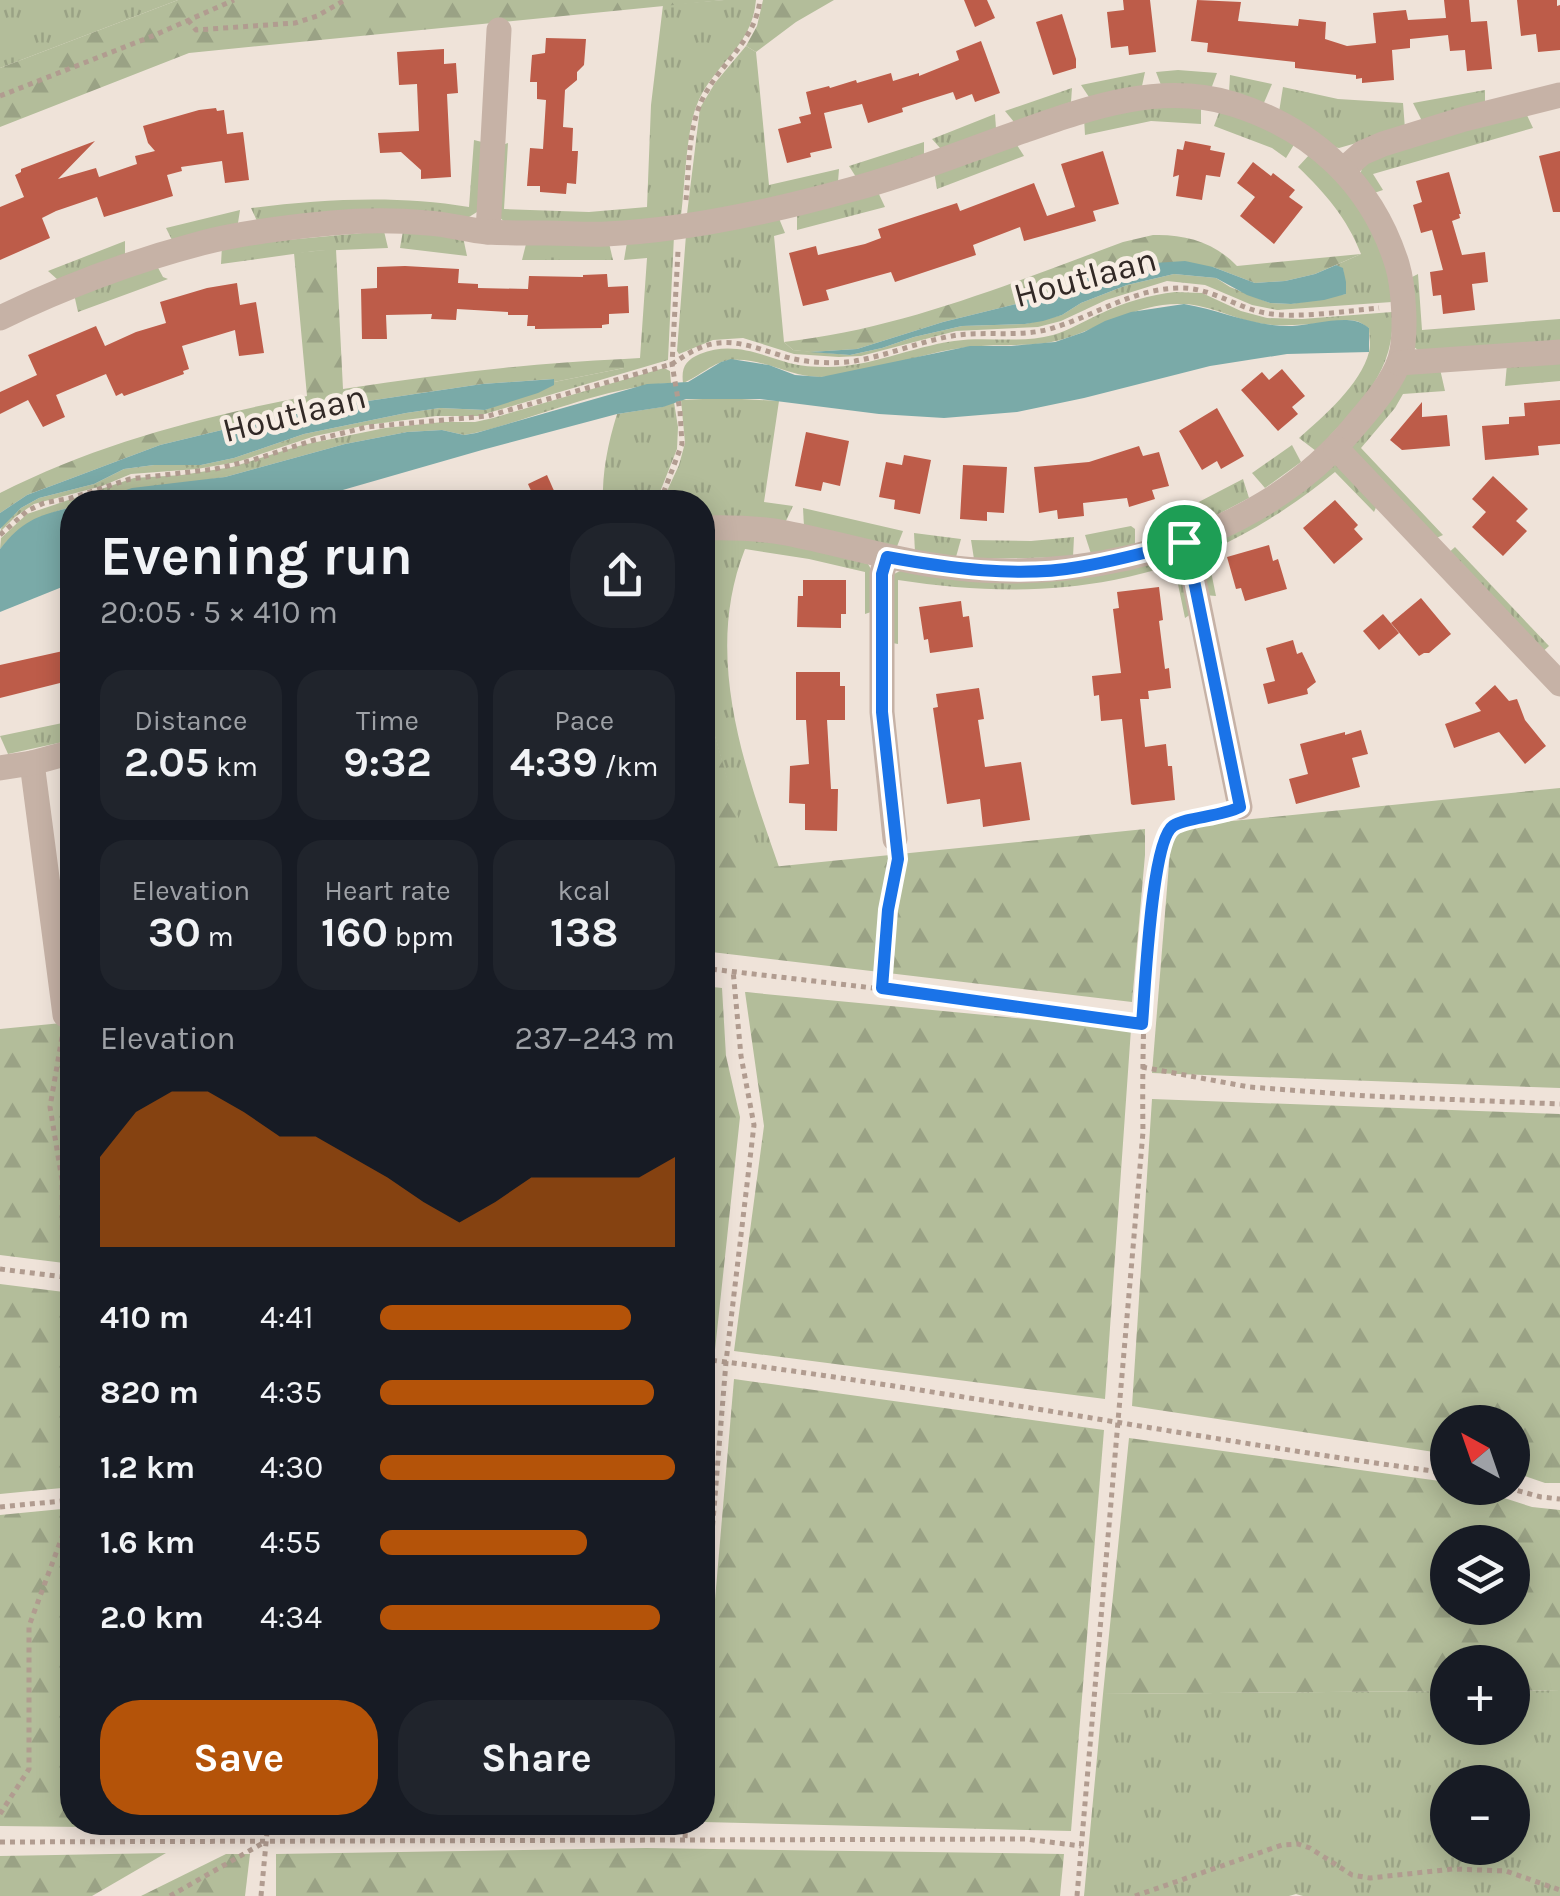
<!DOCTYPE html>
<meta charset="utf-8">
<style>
body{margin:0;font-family:Karla,sans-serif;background:#20242c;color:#f1f3f6;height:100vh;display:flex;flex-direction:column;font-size:38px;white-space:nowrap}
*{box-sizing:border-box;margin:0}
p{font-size:32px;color:#9ea1a6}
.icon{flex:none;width:55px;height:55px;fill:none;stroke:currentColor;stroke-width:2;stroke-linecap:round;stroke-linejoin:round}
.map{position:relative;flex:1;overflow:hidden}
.sheet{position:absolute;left:60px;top:490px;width:655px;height:1345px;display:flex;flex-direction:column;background:#171b24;border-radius:40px;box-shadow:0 5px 25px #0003}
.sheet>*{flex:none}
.needle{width:65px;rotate:320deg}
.fabs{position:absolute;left:1430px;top:1405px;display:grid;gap:20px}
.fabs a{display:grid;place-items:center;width:100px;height:100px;border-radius:50%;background:#171b24;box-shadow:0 5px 25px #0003;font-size:50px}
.pin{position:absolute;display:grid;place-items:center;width:85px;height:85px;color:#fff;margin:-42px;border:5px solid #fff;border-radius:50%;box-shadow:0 2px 10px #0007}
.round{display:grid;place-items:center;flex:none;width:105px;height:105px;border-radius:40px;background:#20242c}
.overview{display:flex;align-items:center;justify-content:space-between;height:170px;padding:0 40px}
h1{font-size:55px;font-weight:700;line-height:75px}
.stats{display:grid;grid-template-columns:repeat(3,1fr);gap:15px;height:170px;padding:10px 40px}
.stats div{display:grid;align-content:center;border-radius:25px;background:#20242c;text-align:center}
.stats b{font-size:42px;font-weight:700}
.stats small{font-size:28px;font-weight:400}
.stats p{font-size:28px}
.chart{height:280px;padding:20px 40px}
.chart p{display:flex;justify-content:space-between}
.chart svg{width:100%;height:180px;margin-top:10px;fill:#b45309;opacity:.7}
.button{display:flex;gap:20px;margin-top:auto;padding:20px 40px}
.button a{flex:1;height:115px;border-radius:40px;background:#b45309;color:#fff;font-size:40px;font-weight:700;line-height:115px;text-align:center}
.button a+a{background:#20242c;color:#f1f3f6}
ul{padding:0 40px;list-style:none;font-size:32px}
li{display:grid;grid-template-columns:160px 120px 1fr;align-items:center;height:75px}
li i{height:25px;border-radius:12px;background:#b45309}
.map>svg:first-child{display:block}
.grass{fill:url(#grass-tufts);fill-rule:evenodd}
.forest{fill:url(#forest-firs);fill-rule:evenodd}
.water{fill:#7aaaa8}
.building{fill:#bd5c49}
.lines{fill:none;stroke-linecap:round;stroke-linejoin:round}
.path{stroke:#b19c90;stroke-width:5;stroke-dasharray:5 5;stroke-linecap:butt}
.street{stroke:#c6b2a6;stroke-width:25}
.route-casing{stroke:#fff;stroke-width:20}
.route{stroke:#1a73e8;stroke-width:12}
.labels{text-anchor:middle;stroke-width:9;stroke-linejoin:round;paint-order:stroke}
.street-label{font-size:35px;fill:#322926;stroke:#f7ede4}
</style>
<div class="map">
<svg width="1560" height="1896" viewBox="0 0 1560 1896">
<defs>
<pattern id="grass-tufts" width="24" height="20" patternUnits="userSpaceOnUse" patternTransform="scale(2.5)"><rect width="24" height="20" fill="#b3bd9a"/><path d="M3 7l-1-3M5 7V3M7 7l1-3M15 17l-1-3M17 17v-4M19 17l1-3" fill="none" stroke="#9aa285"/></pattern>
<pattern id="forest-firs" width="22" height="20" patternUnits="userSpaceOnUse" patternTransform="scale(2.5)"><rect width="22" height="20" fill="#b3bd9a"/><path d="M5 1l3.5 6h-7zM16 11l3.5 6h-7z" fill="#9aa285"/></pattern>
</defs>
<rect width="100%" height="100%" fill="#efe3d9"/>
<g class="grass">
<polygon points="0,0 178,0 0,68"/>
<path d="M724 0H756C752 49 711 65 696 107 686 134 685 186 681 216L630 223 505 222 499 217V146L508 143 504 209 589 212 647 207 651 105 663 5Z"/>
<polygon points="746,46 756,52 769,185 839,169 838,182 752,203 687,214 700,108 715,83"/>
<polygon points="1178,70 1217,73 1211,89 1161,85 1156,72"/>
<polygon points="1145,72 1142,86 1089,97 1081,85"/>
<polygon points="1230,75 1272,84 1263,105 1229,93"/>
<polygon points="1283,87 1338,99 1403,103 1405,129 1339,148 1334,147 1279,112"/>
<polygon points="1072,88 1071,102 1014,122 1005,111"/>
<polygon points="1485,90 1485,106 1423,123 1413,103"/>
<polygon points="1131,106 1201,106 1201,124 1151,121 1085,135 1084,118"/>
<polygon points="1220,110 1259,123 1295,143 1286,158 1272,148 1214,126"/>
<polygon points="1525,111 1533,128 1373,174 1383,190 1371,194 1360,175 1364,162"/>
<polygon points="995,114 996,129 941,149 932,139"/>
<path d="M474 140 486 143 477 212 469 217 257 221 251 208C324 199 397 195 469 207Z"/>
<polygon points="924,142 924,155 856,177 849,166"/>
<polygon points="1015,142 1024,156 937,189 934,171"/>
<path d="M1310 154C1321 165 1334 175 1344 187 1370 217 1390 263 1392 302L1277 310 1252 305 1205 285 1167 281 1106 300 1061 321 1038 327 956 331 861 356 839 357 794 354 743 338 713 340 679 354 677 351 686 235 778 216 785 233 774 236 784 342 793 350 850 355 882 348 914 337 962 326 1025 324 1062 315 1081 303 1127 285 1174 274 1216 278 1230 287 1270 303 1291 304 1346 294 1343 269 1336 265 1361 254C1347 218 1325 193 1298 167Z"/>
<polygon points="877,190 885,207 797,230 797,212"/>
<polygon points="240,210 238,223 172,240 166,228"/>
<polygon points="384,231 388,248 315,251 221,264 222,246"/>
<polygon points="403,231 463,237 467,256 400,248"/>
<polygon points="674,236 668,360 478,416 436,416 367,425 315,436 237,462 197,469 131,474 102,486 34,504 15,517 0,532 2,526 21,508 39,498 94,484 124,469 154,465 201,465 234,458 304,434 406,413 440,408 485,410 554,382 624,368 624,359 640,358 647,258 624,260 627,242"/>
<polygon points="125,241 125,255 58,280 48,271"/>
<polygon points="609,243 613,260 522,260 526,244"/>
<polygon points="156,264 163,277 168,279 78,312 74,294"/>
<polygon points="1418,274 1422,330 1560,319 1560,344 1418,350 1414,347 1408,279"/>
<path d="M1175 292 1202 293 1241 311 1267 318 1302 319 1392 312C1397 374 1354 409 1316 451L1299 438C1323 417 1361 384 1369 352 1371 345 1369 335 1369 328 1365 326 1361 322 1356 321 1347 319 1334 322 1325 323 1305 324 1285 327 1264 324 1237 321 1212 305 1183 304 1139 302 1101 328 1060 340 1031 348 999 343 969 347 919 352 870 376 820 377 789 377 762 357 731 360 714 361 699 377 683 383 681 367 686 360 700 354 732 341 759 354 789 363 801 366 814 367 827 367 871 367 911 347 954 341 986 336 1021 344 1053 335 1070 330 1086 320 1102 313 1125 302 1150 295 1175 292Z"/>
<polygon points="1560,359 1560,381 1505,386 1507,364"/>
<path d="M664 368 670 371 671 383C604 387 540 417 475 433L464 435 442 430 407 432 345 444 225 477 109 495 90 502H72V507C45 513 18 527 0 549L1 538 27 514 134 478 182 475 232 467 302 445 385 428 443 422H475L493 418Z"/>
<polygon points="1440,369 1445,391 1403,394 1395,408 1361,448 1443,535 1432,540 1352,453 1352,444 1407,373"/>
<polygon points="724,398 779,401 764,502 793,506 785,523 703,518 702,502 662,502 679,465 685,443 681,400"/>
<path d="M674 402 678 427 677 449 656 502H647L648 497 641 496 640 502H603C602 472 608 443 617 414L662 407Z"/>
<polygon points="1292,445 1301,462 1265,488 1252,473"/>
<path d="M1329 465H1336L1378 503 1374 512 1335 472C1296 504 1254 531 1207 552L1216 596 1204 595 1199 550 1204 543Z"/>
<polygon points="1243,479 1249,498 1217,515 1156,539 1149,525 1150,521 1191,506"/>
<polygon points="803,508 903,531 896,549 804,527"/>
<polygon points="1131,526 1135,529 1135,545 1091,554 1085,535"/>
<polygon points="914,533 961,539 956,557 915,552"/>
<path d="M702 536 777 541 868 564 871 569 874 611 865 614V572L809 559 745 549C703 655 744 766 779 867L752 870 703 693Z"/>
<polygon points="1074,537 1073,557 974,559 971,540 1031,541"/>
<polygon points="1455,547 1549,646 1540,654 1446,555"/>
<path d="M1172 555 1179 559 1194 612 1185 618 1174 565C1154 570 1134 576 1114 580 1042 594 970 591 898 580V644L887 642 894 574 902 570Z"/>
<polygon points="72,721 72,740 8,754 0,736"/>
<path d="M1560 1690V1896H1303L1296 1894 1289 1896H1084L1103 1694 1447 1691 1448 1728H1512L1513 1691ZM1448 1782H1512V1848H1448Z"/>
</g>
<g class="forest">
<polygon points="178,0 724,0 189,53 0,127 0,68"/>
<polygon points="763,0 834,0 796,22 756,52 746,46 757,26"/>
<path d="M1153 235C1185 234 1214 242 1237 266L1361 254 1315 274 1285 281 1255 283 1213 267 1097 274 1016 304 943 322 857 349 810 352 793 350 784 342C902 329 1012 283 1123 242Z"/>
<path d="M336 249 343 389C438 375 528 363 624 359V368L554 382 553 379 482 384 301 411 160 445 27 495 0 513V493C96 444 201 417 307 396L294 253Z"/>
<polygon points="703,693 753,869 1145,829 1145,855 1132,1002 703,951 703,788 712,778 703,744"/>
<polygon points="1560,788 1560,1088 1152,1073 1172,827"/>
<polygon points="703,986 722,988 726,1056 740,1117 715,1350 702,1348"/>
<polygon points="745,992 1131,1029 1105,1399 734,1351 764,1126"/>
<polygon points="72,1022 72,1264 0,1255 0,1029"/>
<polygon points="1152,1099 1560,1114 1560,1483 1545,1483 1513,1472 1512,1422 1448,1422 1447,1454 1132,1406"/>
<polygon points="0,1284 72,1293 72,1487 0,1494"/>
<polygon points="734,1379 1104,1430 1071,1831 703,1822 703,1739"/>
<path d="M1129 1438 1447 1482 1448 1488H1473L1532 1507 1560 1510V1690L1513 1691 1512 1662H1448L1447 1691 1103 1694ZM1448 1542H1512V1608H1448Z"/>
<polygon points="72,1508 72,1822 252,1823 251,1829 0,1826 0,1515"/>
<polygon points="278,1823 278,1822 674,1823 671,1826 278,1826"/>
<polygon points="647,1848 1064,1854 1060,1896 276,1896 276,1854"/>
<polygon points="166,1853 92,1896 0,1896 0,1856"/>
<polygon points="226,1854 250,1854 245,1896 141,1896"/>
</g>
<g class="water">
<polygon points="1185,261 1213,267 1255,283 1285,281 1315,274 1336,265 1343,268 1346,282 1346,294 1324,300 1291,304 1270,303 1247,295 1216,278 1174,274 1127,285 1081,303 1062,315 1043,321 1025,324 962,326 914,337 882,348 850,355 810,352 857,349 943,322 1016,304 1097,274 1139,264"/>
<path d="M1184 304C1221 310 1254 327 1292 326 1310 325 1338 317 1355 321 1360 322 1365 325 1369 328V352L1287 354 1210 366 1084 398 1017 412 944 418 879 414 760 399H686L663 407 617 414 482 450 301 502H90L132 488 225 477 345 444 407 432 442 430 464 435 476 433 647 384 688 382 721 362 731 359 769 365 795 375 821 377 970 346H1011L1055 342 1084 332 1105 321 1131 312Z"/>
<polygon points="554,379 554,385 538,393 485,410 440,408 406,413 304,434 234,458 201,465 154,465 124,469 94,484 39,498 21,508 0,529 0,513 27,495 160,445 301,411 482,384"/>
<path d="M72 507V583L0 612V549C23 520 37 516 72 507Z"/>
</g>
<g class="building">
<polygon points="964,0 987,0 995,18 975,27"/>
<polygon points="1123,0 1150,0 1156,52 1129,55 1128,46 1111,48 1107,12 1124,10"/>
<polygon points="1197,0 1241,2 1238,21 1298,26 1299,19 1326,22 1325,39 1347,46 1376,43 1373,13 1406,10 1408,20 1446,18 1444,0 1469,0 1471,22 1487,21 1492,69 1467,71 1465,50 1450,51 1448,35 1410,39 1410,48 1392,50 1394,80 1362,83 1362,78 1356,79 1356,75 1295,68 1295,62 1207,52 1208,43 1191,41"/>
<polygon points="1517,0 1557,0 1557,6 1560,5 1560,50 1538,52 1536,34 1521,36"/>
<polygon points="1062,14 1076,59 1076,68 1053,75 1036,22"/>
<polygon points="546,38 586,39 584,65 577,72 577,80 565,90 563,127 573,128 572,151 578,151 576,184 567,183 566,194 540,192 540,186 527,186 530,148 543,149 546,100 537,99 537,82 530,82 532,55 545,53"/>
<polygon points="981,41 1000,93 975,102 972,94 956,100 953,92 902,108 903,112 868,123 862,104 824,113 832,148 810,153 811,157 787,163 778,129 801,123 799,117 811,114 806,92 829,86 830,88 856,80 857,83 891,73 893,81 919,73 919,76 959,60 956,51"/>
<polygon points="444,49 444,64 456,63 458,93 447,94 451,177 421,179 421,170 401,152 380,153 378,133 419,131 417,84 399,85 397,52"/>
<polygon points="216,108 217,111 224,110 227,134 243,132 249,180 225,183 222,161 181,167 182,171 167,175 173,196 104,217 97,197 56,211 42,218 50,238 0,260 0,207 24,197 15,175 21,172 21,169 95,141 58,179 96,168 99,177 137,164 135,156 155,151 148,143 143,126 199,110"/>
<polygon points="1185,141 1211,146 1210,150 1225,153 1220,177 1206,175 1202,200 1176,196 1179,175 1173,177 1177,149 1183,150"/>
<polygon points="1103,151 1119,204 1093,211 1096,221 1024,241 1020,227 973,245 976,255 895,282 891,272 826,290 829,300 803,306 789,253 816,246 818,255 865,244 881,238 878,229 957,203 960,211 1034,183 1047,216 1075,207 1061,164"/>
<polygon points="1560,151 1560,212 1553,212 1539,156"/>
<polygon points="1253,162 1271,176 1273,173 1295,190 1289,197 1303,207 1274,244 1240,216 1255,197 1237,183"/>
<polygon points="1449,172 1461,214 1459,214 1460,218 1452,221 1462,255 1485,252 1488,282 1472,284 1475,310 1443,314 1441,295 1433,296 1430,272 1443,270 1432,230 1421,233 1413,205 1422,202 1416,181"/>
<polygon points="405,266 459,269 458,283 478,284 478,288 528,289 529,276 583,277 583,275 607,274 608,287 628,286 629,313 609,314 609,324 602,325 602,328 535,329 535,326 527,326 528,315 508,315 508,312 457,309 456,320 431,319 432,314 386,315 387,339 362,339 361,289 377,288 377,267"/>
<polygon points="237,283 240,305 256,302 264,353 239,356 235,330 182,346 189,369 183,371 184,374 124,396 122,393 116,396 106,374 56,395 65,417 43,427 28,400 0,414 0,392 37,375 28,355 96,326 105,346 136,332 166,323 160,302 207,288"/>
<polygon points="1282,369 1305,396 1292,407 1298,414 1278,431 1241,390 1262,372 1269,380"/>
<polygon points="1560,400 1560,444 1538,446 1539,455 1485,460 1482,426 1509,424 1509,417 1525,416 1524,403"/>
<polygon points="1422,402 1422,417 1447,415 1450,446 1402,450 1390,440"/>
<polygon points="1217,408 1244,456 1221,469 1217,461 1202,470 1179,431"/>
<polygon points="806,432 849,441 840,486 823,482 821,491 795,486"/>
<polygon points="1139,446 1143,456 1159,452 1169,486 1152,490 1155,499 1129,507 1127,498 1083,503 1084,516 1058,519 1057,510 1039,513 1034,467 1089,462"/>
<polygon points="904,455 931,460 920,514 894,509 895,500 879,497 886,462 902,465"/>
<polygon points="963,465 1007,467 1004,513 987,512 987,521 960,519"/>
<polygon points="547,475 559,502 536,502 528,484"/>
<polygon points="1493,476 1528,509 1516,521 1527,531 1503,556 1472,527 1486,512 1472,499"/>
<polygon points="1335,500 1358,525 1354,529 1363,539 1334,564 1303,528"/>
<polygon points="1269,545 1273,561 1278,559 1287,589 1245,601 1241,588 1236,589 1227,557"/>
<polygon points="803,580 846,580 846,614 841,614 841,628 797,627 798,596 803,596"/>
<polygon points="1159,587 1163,620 1159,621 1165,669 1169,668 1171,688 1148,691 1149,699 1140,699 1145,747 1166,744 1168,766 1172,766 1175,800 1133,805 1131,804 1122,719 1101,721 1099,695 1094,696 1092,676 1121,673 1113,609 1119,608 1117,592"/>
<polygon points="1421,598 1451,634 1429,653 1424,653 1419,656 1391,623"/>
<polygon points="961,601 963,617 969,616 973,647 930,653 928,639 924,640 919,607"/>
<polygon points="1383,614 1399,633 1379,650 1363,631"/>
<polygon points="1293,640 1297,654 1302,652 1316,682 1307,689 1308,694 1268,704 1263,684 1275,681 1266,648"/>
<polygon points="72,649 72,680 0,698 0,665"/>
<polygon points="796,672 840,672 840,686 845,686 845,720 827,720 831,789 838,789 837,831 805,830 805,804 789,803 790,766 809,764 806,720 796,720"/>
<polygon points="1495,685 1509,701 1517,699 1525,720 1546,746 1525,764 1499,732 1454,748 1445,724 1481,711 1475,703"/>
<polygon points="979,688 984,719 978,720 985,767 1021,762 1030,820 983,827 980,799 947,804 933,708 938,707 936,694"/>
<polygon points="1361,730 1368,754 1352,758 1360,787 1296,804 1289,779 1308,774 1300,744 1345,732 1345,735"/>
</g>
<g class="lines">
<g class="path">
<polyline points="188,20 196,30 295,23 317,16 345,0"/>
<polyline points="0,96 155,35 234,0"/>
<path d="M686 200C689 168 688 129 702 100 719 64 755 42 760 0"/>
<polyline points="660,502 682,444 680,411 672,364 678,251"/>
<path d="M0 535 27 511 44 503 71 498 130 479 215 469 253 460 311 441 367 427 488 416 672 364C684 356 697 347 712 344 740 338 768 353 794 359 813 363 835 364 855 361 890 355 923 340 958 335 990 331 1025 338 1056 327 1098 314 1133 289 1179 288 1210 287 1235 307 1265 313 1297 319 1346 311 1379 308"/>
<polyline points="702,968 882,989 1142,1024"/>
<polyline points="882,989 888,910 897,863"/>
<polyline points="62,1037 50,1107 62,1180 63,1317 72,1350"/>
<polyline points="1142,1067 1249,1087 1368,1096 1560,1104"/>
<polyline points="0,1269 72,1278"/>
<path d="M702 1359C952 1390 1198 1440 1448 1473"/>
<polyline points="1508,1488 1541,1497 1560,1499"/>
<polyline points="0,1507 72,1500"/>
<polyline points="702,1655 726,1362 754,1125 741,1056 733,970"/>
<polyline points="0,1814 29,1769 29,1626 72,1510"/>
<polyline points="685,1838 686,1822"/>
<polyline points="0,1842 1025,1839 1081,1846"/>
<polyline points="170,1896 263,1843"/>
<polyline points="261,1896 268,1822"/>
<path d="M1077 1896 1143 1132C1142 1084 1142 854 1172 827 1181 819 1204 818 1216 816"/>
<polyline points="1135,1896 1282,1845 1298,1844 1310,1848 1352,1875 1370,1878 1453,1869 1506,1871 1560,1890"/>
</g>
<g class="street">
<polyline points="1344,169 1362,153 1383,144 1464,119 1560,95"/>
<polyline points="488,232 499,30"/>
<path d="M0 318C64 287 133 261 202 243 244 232 289 227 332 223 363 220 396 220 428 223 447 224 467 230 487 232 506 233 527 233 547 233 566 233 587 235 606 234 689 230 774 211 853 189 911 174 967 150 1023 131 1091 107 1161 82 1233 104 1313 129 1372 184 1397 264 1404 287 1407 337 1400 359 1392 384 1369 409 1353 428 1253 547 1075 589 926 564 879 556 833 542 786 533 759 528 730 527 702 528"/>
<polyline points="1399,363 1560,352"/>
<polyline points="1336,448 1560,684"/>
<polyline points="1184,542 1191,565 1240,807"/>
<polyline points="887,557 882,573 882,712 895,839"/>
<polyline points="32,763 65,1015"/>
<polyline points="0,768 32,763 72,752"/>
</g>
</g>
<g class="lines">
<defs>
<path id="route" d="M1184 542 1191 566 1240 807C1220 817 1186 817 1173 826 1151 841 1145 992 1142 1024L882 988 888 910 898 859 882 712V574L887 557C947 568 1018 578 1079 567 1115 561 1149 552 1184 542Z"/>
</defs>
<use href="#route" class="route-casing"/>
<use href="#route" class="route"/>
</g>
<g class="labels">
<g class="street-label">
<text transform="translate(1085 277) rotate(-15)" y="12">Houtlaan</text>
<text transform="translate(294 413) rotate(-14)" y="12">Houtlaan</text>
</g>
</g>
</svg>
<div class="fabs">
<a><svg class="needle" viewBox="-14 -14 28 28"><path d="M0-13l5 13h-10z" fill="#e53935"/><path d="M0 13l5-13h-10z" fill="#9ea1a6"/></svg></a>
<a><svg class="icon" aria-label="layers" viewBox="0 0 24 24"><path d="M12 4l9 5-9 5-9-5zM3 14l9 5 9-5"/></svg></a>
<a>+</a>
<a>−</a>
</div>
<div class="pin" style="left:1184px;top:542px;background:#1e9e55"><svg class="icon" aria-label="arrive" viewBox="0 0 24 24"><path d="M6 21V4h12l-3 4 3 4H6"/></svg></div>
<section class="sheet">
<div class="overview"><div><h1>Evening run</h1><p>20:05 · 5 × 410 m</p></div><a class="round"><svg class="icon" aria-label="share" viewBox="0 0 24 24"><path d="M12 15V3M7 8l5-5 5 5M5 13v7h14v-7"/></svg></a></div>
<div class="stats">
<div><p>Distance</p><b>2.05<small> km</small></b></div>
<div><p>Time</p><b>9:32</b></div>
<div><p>Pace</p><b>4:39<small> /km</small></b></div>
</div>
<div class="stats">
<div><p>Elevation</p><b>30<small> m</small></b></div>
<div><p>Heart rate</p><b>160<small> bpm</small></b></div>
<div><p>kcal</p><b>138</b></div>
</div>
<div class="chart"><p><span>Elevation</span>237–243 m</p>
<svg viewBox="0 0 160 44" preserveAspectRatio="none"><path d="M0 44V22L10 11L20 6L30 6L40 11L50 17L60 17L70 22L80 27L90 33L100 38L110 33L120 27L130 27L140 27L150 27L160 22V44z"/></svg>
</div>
<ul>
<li><b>410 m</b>4:41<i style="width:85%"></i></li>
<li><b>820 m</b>4:35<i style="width:93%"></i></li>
<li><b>1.2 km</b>4:30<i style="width:100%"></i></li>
<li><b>1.6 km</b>4:55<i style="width:70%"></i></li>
<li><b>2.0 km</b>4:34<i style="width:95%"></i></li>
</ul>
<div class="button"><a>Save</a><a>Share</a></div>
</section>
</div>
